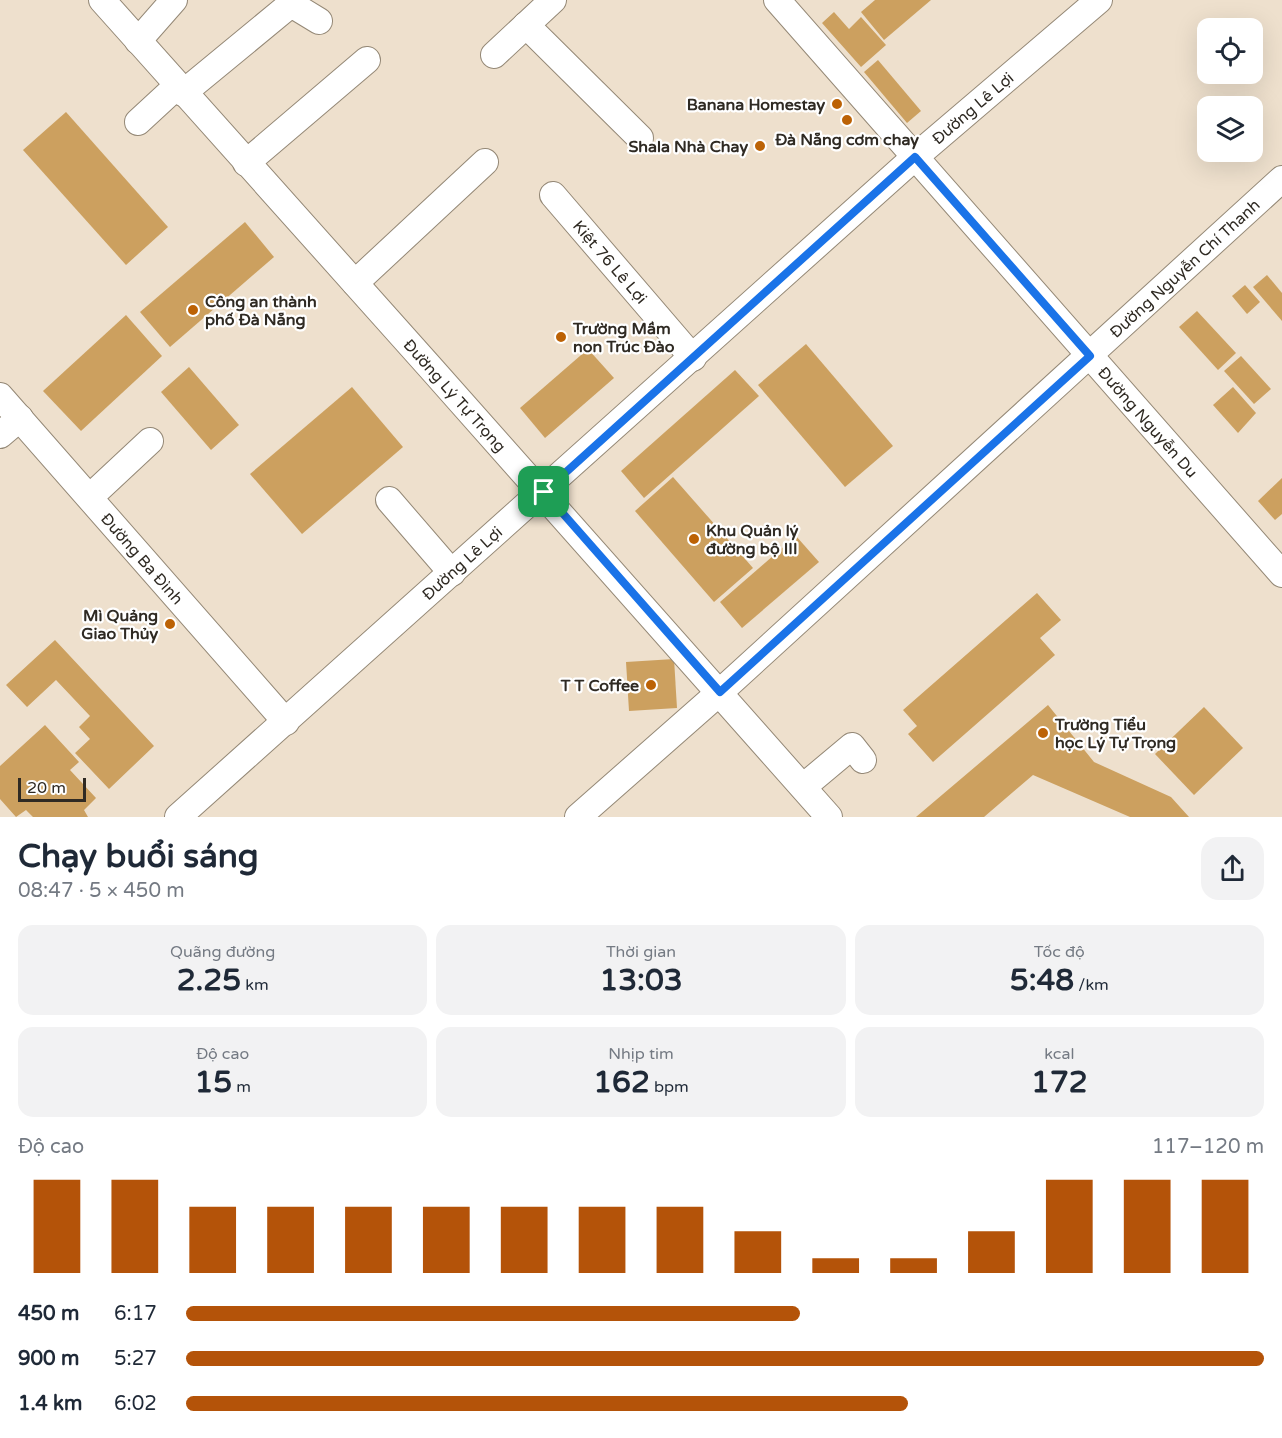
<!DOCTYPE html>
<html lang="vi">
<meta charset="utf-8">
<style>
body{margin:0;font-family:"Varela Round",sans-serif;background:#f2f2f3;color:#1f2937;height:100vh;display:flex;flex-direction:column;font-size:22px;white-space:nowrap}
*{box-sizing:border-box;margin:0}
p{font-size:20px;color:#747a83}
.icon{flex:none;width:33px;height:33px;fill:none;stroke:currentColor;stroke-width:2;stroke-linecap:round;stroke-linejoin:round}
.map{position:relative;height:817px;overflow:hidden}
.details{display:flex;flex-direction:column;background:#fff;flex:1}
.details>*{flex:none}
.tools{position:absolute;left:1197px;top:18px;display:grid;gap:12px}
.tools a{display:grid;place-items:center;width:66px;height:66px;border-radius:12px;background:#fff;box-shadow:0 6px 24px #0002;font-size:30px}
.scale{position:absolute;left:18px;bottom:15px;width:68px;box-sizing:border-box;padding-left:6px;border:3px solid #2f2a23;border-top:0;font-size:16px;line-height:21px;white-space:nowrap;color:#2f2a23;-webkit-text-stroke:4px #fff;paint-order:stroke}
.pin{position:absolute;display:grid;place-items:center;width:51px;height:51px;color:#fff;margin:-26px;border-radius:12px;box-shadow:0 3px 9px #0006}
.round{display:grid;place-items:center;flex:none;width:63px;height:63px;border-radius:18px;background:#f2f2f3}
.headline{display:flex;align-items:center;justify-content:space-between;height:102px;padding:0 18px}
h1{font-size:33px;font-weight:700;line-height:45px}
.figures{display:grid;grid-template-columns:repeat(3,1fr);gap:9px;height:102px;padding:6px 18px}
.figures div{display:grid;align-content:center;border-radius:15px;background:#f2f2f3;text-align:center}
.figures b{font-size:30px;font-weight:700}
.figures small{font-size:16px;font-weight:400}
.figures p{font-size:16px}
.chart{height:168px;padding:12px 18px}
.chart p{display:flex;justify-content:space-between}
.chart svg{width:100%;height:108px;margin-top:6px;stroke:#b45309;stroke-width:6}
ul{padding:0 18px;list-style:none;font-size:20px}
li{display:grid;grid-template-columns:96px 72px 1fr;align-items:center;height:45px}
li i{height:15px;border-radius:8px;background:#b45309}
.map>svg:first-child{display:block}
.building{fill:#cca05f}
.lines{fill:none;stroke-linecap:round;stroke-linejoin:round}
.minor-casing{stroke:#948876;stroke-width:28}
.minor{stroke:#fff;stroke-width:26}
.route-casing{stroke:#fff;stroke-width:12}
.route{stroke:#1a73e8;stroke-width:8}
.poi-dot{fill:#bc6205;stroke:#fff;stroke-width:2}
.labels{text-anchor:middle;stroke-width:4.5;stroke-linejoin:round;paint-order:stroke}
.poi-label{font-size:16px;font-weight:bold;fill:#2f2a23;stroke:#fff;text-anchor:end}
.street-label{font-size:16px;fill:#2f2a23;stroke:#fff}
</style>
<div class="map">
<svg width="1282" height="817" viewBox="0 0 1282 817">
<rect width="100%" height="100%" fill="#eee0cd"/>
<g class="building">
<polygon points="875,0 931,0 884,40 861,12"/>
<polygon points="834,12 849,29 861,17 886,45 861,67 822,23"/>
<polygon points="878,60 921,111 907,123 864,72"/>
<polygon points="66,112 168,227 126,265 23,150"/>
<polygon points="245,222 274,257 170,347 140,312"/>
<polygon points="1267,275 1282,293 1282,321 1253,287"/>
<polygon points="1245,285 1260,302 1247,314 1232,296"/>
<polygon points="1197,311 1236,353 1218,370 1179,327"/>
<polygon points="126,315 162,356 81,431 43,391"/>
<polygon points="806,344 893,446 845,487 758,385"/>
<polygon points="588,349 614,378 545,438 520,408"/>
<polygon points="1241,356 1271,389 1254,404 1224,371"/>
<polygon points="189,367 239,425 211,450 161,392"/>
<polygon points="735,370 759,396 644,498 621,471"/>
<polygon points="352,387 403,447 302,534 250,474"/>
<polygon points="1233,387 1256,413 1238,433 1213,405"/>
<polygon points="673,477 753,568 714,602 635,511"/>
<polygon points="1282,478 1282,514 1275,520 1258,501"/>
<polygon points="796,536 819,562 742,628 720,602"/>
<polygon points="1037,593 1061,620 1040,638 1055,655 933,762 908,734 917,726 903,710"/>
<polygon points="55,640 154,746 109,789 75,753 90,739 79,727 90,716 56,680 27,707 6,685"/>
<polygon points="674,659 677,708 629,711 626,662"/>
<polygon points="1048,705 1094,762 1171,797 1189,817 1130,817 1033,775 984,817 916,817"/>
<polygon points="1204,707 1243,748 1194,795 1155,754"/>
<polygon points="45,725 79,762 70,770 96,798 84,810 88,817 33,817 26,810 16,817 0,799 0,766"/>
</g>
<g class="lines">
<defs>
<g id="minor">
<path id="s1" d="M102 0C345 272 588 543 829 817"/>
<path id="s2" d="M777 0 1282 574"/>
<polyline points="526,25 640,138"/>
<polyline points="138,41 174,0"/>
<polyline points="494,55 553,0"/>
<polyline points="183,93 291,4 319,21"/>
<polyline points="138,122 177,86"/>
<polyline points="246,163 367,60"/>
<path id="s3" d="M553 195 693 358"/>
<polyline points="355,283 485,162"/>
<path id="s4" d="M0 396 286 722"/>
<polyline points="0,435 20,418"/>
<polyline points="90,497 150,441"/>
<polyline points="389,500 452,573"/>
<polyline points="803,787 852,746 863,760"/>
<path id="s5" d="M178 817 915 157 1099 0"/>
<path id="s6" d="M578 817 720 692 1282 179"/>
</g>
</defs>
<use href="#minor" class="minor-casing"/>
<use href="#minor" class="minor"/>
</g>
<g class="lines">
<defs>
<polygon id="route" points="915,157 1090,356 720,692 544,492"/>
</defs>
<use href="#route" class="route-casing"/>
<use href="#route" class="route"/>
</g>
<g class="poi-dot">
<circle cx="837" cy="104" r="6"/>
<circle cx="847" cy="120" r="6"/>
<circle cx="760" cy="146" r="6"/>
<circle cx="193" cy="310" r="6"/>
<circle cx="561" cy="337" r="6"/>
<circle cx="694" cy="539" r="6"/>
<circle cx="170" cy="624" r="6"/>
<circle cx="651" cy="685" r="6"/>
<circle cx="1043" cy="733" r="6"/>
</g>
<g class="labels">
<g class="poi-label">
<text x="825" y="110">Banana Homestay</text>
<text x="847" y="145" text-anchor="middle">Đà Nẵng cơm chay</text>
<text x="748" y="152">Shala Nhà Chay</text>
<text x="205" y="307" text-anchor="start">Công an thành<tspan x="205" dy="18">phố Đà Nẵng</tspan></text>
<text x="573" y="334" text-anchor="start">Trường Mầm<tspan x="573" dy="18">non Trúc Đào</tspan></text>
<text x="706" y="536" text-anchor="start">Khu Quản lý<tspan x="706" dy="18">đường bộ III</tspan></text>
<text x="158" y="621">Mì Quảng<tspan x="158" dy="18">Giao Thủy</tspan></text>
<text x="639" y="691">T T Coffee</text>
<text x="1055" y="730" text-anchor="start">Trường Tiểu<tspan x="1055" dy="18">học Lý Tự Trọng</tspan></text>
</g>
<g class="street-label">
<text dy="6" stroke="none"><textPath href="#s5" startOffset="1065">Đường Lê Lợi</textPath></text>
<text dy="6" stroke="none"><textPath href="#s3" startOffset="88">Kiệt 76 Lê Lợi</textPath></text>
<text dy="6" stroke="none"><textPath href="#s6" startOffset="818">Đường Nguyễn Chí Thanh</textPath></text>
<text dy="6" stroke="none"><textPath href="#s1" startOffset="530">Đường Lý Tự Trọng</textPath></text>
<text dy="6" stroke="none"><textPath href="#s2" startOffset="562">Đường Nguyễn Du</textPath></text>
<text dy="6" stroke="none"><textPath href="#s4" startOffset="216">Đường Ba Đình</textPath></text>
<text dy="6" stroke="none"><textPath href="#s5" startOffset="381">Đường Lê Lợi</textPath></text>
</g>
</g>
</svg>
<div class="tools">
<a><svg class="icon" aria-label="locate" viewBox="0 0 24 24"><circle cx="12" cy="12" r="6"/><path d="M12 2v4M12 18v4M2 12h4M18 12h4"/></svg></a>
<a><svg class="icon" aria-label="layers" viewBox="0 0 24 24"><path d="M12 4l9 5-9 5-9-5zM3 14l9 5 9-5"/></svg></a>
</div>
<div class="scale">20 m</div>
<div class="pin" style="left:544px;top:492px;background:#1e9e55"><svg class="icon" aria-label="arrive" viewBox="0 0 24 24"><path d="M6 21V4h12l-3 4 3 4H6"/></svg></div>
</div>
<section class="details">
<div class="headline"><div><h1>Chạy buổi sáng</h1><p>08:47 · 5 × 450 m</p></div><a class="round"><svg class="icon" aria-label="share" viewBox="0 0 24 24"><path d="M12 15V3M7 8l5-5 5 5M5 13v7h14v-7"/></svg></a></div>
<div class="figures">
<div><p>Quãng đường</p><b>2.25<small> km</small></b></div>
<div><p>Thời gian</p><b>13:03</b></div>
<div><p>Tốc độ</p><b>5:48<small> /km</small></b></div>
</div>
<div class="figures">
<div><p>Độ cao</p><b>15<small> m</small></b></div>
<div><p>Nhịp tim</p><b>162<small> bpm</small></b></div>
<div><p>kcal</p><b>172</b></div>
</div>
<div class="chart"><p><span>Độ cao</span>117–120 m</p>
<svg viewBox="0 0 160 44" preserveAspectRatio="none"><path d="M5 44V6M15 44V6M25 44V17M35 44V17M45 44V17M55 44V17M65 44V17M75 44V17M85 44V17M95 44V27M105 44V38M115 44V38M125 44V27M135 44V6M145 44V6M155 44V6"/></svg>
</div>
<ul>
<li><b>450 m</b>6:17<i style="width:57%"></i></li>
<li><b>900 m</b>5:27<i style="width:100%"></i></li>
<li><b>1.4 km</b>6:02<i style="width:67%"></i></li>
</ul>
</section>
